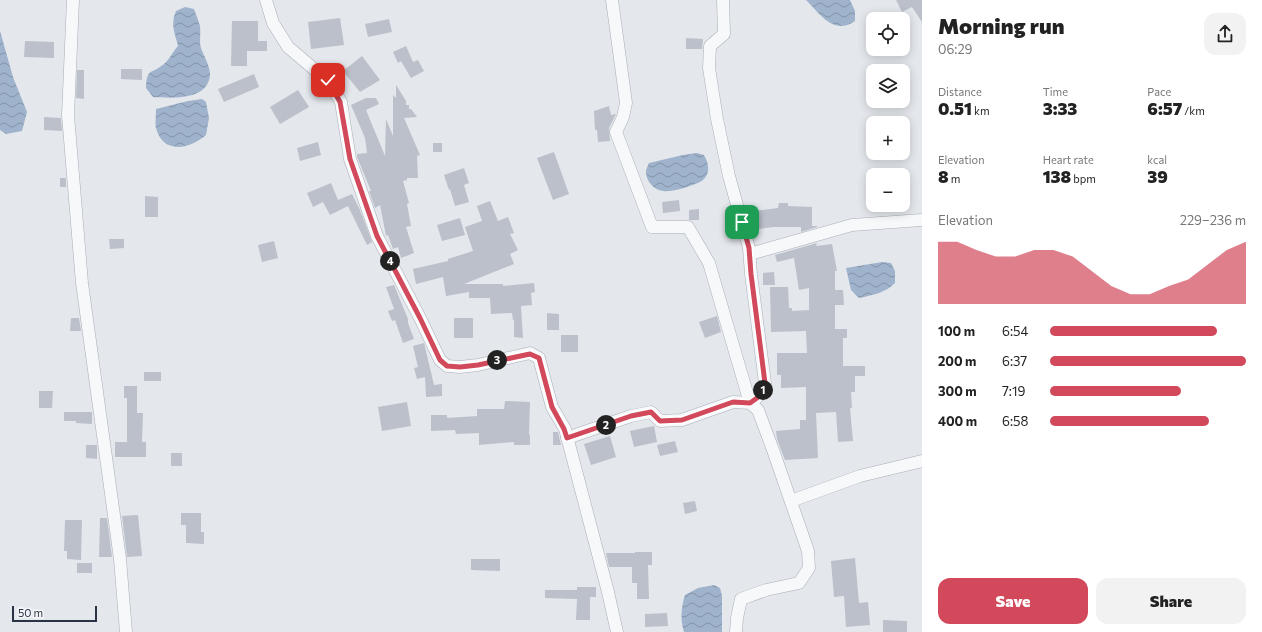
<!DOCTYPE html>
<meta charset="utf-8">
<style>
body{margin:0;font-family:Commissioner,sans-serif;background:#f2f2f2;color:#222;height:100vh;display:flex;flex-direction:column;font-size:15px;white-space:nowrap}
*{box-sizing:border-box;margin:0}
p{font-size:13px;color:#767676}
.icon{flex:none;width:22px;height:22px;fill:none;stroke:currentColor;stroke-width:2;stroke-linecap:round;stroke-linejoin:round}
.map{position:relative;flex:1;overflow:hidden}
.sheet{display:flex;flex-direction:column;background:#fff;width:340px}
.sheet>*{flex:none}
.buttons{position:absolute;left:866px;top:12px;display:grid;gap:8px}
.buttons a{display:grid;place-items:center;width:44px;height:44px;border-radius:8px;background:#fff;box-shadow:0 2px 10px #0003;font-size:20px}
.scale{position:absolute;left:12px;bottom:10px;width:85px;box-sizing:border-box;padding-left:4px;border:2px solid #2b3445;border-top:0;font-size:11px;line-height:14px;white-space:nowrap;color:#2b3445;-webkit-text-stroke:3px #f4f6f9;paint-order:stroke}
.pin{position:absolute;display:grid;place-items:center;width:34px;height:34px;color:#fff;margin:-17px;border-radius:8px;box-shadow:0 2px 6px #0006}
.km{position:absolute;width:20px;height:20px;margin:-10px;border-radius:50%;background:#222;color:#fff;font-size:11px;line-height:20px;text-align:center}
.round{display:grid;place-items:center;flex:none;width:42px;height:42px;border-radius:12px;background:#f2f2f2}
.head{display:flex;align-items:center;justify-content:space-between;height:68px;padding:0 16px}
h1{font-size:22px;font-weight:800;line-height:30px}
.stats{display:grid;grid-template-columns:repeat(3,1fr);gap:6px;height:68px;padding:4px 16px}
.stats div{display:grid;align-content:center}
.stats b{font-size:17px;font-weight:800}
.stats small{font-size:11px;font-weight:400}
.stats p{font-size:11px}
.chart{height:112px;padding:8px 16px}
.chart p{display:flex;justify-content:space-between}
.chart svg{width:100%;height:72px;margin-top:4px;fill:#d1495b;opacity:.7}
.cta{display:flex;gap:8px;margin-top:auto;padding:8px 16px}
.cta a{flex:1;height:46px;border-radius:12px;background:#d1495b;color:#fff;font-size:16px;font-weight:800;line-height:46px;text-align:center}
.cta a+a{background:#f2f2f2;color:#222}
ul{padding:0 16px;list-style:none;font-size:13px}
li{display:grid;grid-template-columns:64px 48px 1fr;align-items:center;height:30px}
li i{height:10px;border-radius:5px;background:#d1495b}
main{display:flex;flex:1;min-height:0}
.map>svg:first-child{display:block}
.water{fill:url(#water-waves)}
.building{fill:#bbc0ca}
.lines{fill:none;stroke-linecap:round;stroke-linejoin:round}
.minor-casing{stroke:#a9aeb7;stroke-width:13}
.minor{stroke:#f7f8fa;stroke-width:12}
.route-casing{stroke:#fff;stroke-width:8}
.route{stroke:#d1495b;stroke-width:5}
</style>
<main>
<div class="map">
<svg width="922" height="632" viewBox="0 0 922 632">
<defs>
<pattern id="water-waves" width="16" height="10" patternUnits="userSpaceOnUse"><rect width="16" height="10" fill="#9fb4cc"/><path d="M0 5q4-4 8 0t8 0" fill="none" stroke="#8293a7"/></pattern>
</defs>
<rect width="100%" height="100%" fill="#e4e7ec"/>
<g class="water">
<path d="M806 0H850L855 11V21C834 36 820 14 806 0Z"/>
<path d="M185 7 194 9C196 15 199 21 200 27 201 34 199 42 201 48 204 57 210 65 210 75 208 101 171 98 153 97L146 88C147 67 151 75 164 64 170 59 173 51 178 46 175 33 170 24 176 11Z"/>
<polygon points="0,31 13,77 27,112 22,131 6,134 0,130"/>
<path d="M202 99 206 102 209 118 206 135C190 149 163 155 156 128 155 123 156 115 156 109L188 101Z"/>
<path d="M697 153 704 155C708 162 711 172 704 179 700 183 692 185 687 187 680 189 671 192 663 191 654 190 646 181 646 172 646 169 648 165 649 163L683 155Z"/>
<path d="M882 262 891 263 895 271V283C885 293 873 295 859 298L851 290 846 268Z"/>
<path d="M714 585 720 588 722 596V632H684C680 619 681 608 685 595L698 588Z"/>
</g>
<g class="building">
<polygon points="896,0 922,0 922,22 912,7 902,12"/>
<polygon points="340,18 344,45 311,49 308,22"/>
<polygon points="389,19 392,32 368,37 365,24"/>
<polygon points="232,21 258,21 258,41 267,41 267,51 247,51 247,66 231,66"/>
<polygon points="686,38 703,39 702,49 686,49"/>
<polygon points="25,41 54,42 54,58 24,57"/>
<polygon points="406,46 413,62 418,60 424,71 411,78 401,61 398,63 393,52"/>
<polygon points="362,56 380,80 360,92 343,71"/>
<polygon points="121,69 142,69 142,80 121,79"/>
<polygon points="77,70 84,70 84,99 76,98"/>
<polygon points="254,74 259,87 224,102 218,89"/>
<polygon points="396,85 406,101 406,105 409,105 409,109 411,109 417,117 404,118 420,155 417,156 418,178 407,178 407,180 403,181 409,203 407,204 411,226 406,227 414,253 401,258 398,247 393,249 388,235 386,236 380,205 375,208 369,191 371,191 357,157 357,154 367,153 365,138 351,105 366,98 376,98 379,104 366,110 385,156 386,119 393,136 393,95 396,98"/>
<polygon points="298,90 309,107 280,124 270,107"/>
<polygon points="609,106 611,115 616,114 609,128 610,141 598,142 597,130 595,130 594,111"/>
<polygon points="44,117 61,118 62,131 44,130"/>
<polygon points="318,142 321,155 300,161 297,148"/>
<rect x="433" y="143" width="9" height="9"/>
<polygon points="554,152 569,194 553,200 537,158"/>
<polygon points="464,168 469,183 464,185 469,202 455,206 450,189 449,190 444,175"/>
<rect x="60" y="178" width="6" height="9"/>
<polygon points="331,183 338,200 352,194 360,210 372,242 367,245 348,206 330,215 323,202 313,207 307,193"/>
<polygon points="145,196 158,197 158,217 145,217"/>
<polygon points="679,200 680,211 663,213 662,202"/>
<polygon points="490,201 498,221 508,217 514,233 510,234 518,250 510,254 514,264 464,284 503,284 503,286 534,283 535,292 531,293 532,305 521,306 523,338 514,337 514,320 513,320 512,313 491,314 490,298 469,298 469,292 446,296 443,277 416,284 413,269 448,261 448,259 473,251 465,227 482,221 477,206"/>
<polygon points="779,203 788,203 788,206 812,207 812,226 817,226 817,227 801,232 801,227 773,227 752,230 747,212 778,208"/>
<polygon points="699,209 699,220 689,220 689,210"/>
<polygon points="460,218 465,235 442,241 437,225"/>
<polygon points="109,239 124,239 124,248 110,249"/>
<polygon points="274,241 278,258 262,262 258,245"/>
<polygon points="817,243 816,246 832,244 837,271 835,271 835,290 843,290 844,305 835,305 835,329 847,329 847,338 843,338 843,366 865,366 865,376 855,376 855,392 851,392 852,408 850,408 853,441 838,442 836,412 816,413 818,458 785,460 777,439 776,431 800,429 800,420 806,420 806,387 781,388 781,375 777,375 777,353 807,353 806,331 771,332 770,287 788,287 789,308 792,308 792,311 809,310 809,288 799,290 794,258 777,262 775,255"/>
<polygon points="774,272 775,285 763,285 763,273"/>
<polygon points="394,285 408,319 408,323 414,339 403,343 395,320 392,321 388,311 394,309 386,287"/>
<polygon points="547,313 559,314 559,330 547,330"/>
<polygon points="717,316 721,332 705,338 699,322"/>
<polygon points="71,318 79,318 81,331 70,331"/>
<rect x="454" y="318" width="19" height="20"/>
<rect x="561" y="335" width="17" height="17"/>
<polygon points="424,343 434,385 442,384 442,396 426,397 425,377 417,379 414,368 418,367 413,346"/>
<rect x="144" y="372" width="17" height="9"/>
<polygon points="124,386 137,386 137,413 143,413 142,442 146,442 146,457 115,457 115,442 127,442 127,398 124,398"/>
<polygon points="39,391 53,391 52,408 39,408"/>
<polygon points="505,401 530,402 529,434 530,435 530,445 514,445 514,442 479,445 479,433 456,434 455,430 431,431 431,415 447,415 447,418 477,416 477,409 504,409"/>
<polygon points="407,402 411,426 382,431 378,407"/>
<polygon points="64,412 92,412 92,424 76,423 76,421 64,421"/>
<polygon points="654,426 657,442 634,447 630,431"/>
<polygon points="553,432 558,432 561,445 553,445"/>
<polygon points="610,436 616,457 591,465 584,444"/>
<polygon points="675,441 678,452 660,456 657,445"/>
<polygon points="86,445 97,445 97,459 86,458"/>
<rect x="171" y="453" width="11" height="13"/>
<polygon points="695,501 697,511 685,514 683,503"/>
<polygon points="181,513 201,513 201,532 204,532 204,544 186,543 186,525 181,525"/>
<polygon points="138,515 142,556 127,557 122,516"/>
<polygon points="100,518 107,518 112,557 99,557"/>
<polygon points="65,520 82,520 81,560 67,559 67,551 64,551"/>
<polygon points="635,552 652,552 652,565 648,565 649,599 637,599 637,583 632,583 632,567 609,567 606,553 635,553"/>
<polygon points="855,558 859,603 868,602 870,625 846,627 844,596 834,597 831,561"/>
<polygon points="471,559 500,559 500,571 471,570"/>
<rect x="77" y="563" width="15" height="10"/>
<polygon points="577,587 596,587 596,597 590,597 590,620 576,620 577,599 545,598 545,590 577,590"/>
<polygon points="667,613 668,626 645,627 645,614"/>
<polygon points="883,620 907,621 907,632 883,632"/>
</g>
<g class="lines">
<defs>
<g id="minor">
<polyline points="73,0 68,115 82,283 120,559 126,632"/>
<polyline points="266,0 273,23 288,47 327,80 341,102 350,159 377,236 420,318 440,360 447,366 460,367 478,365 530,353 539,358 552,407 565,429 608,592 617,632"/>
<path d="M612 0 626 103 623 117 616 132 652 227H688L709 263 750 403C759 397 762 393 765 383L751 274 749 248 729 176 717 119 709 68 710 46 724 34 723 0"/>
<polyline points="750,254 852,225 922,220"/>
<polyline points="567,438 631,416 651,412 660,421 682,420 733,402 750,403 758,410 773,450 808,551 809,568 799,583 766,590 741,599 737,618 736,632"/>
<polyline points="791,501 860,476 922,461"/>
</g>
</defs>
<use href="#minor" class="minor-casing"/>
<use href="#minor" class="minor"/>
</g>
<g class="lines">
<defs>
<polyline id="route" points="328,80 340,102 350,159 377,236 420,318 440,360 447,366 460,367 478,365 530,354 539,358 552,407 564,429 567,438 631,416 651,412 660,421 682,420 733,402 750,403 757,398 762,392 765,383 751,274 749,248 742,222"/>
</defs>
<use href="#route" class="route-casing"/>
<use href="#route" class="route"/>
</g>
</svg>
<div class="buttons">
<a><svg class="icon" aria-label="locate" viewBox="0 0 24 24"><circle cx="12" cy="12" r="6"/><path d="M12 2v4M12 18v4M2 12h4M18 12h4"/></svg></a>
<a><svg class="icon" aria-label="layers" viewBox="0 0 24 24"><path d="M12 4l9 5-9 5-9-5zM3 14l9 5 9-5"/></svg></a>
<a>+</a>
<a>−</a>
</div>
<div class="scale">50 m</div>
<div class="pin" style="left:742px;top:222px;background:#1e9e55"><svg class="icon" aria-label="arrive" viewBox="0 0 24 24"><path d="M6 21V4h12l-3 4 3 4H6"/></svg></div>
<div class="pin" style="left:328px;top:80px;background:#d93025"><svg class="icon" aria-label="check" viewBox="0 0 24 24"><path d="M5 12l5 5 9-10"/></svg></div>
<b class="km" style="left:763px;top:390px">1</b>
<b class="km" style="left:606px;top:425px">2</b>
<b class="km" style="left:497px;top:360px">3</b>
<b class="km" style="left:390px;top:261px">4</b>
</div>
<section class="sheet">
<div class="head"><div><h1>Morning run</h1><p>06:29</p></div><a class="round"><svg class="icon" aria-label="share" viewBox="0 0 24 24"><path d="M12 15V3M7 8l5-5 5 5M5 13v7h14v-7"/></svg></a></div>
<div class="stats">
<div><p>Distance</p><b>0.51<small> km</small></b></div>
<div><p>Time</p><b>3:33</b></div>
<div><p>Pace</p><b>6:57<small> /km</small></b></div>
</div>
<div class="stats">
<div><p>Elevation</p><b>8<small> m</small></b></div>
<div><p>Heart rate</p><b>138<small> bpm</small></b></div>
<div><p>kcal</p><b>39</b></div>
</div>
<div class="chart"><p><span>Elevation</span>229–236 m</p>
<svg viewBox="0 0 160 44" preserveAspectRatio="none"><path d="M0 44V6L10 6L20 11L30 15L40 15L50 11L60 11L70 15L80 24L90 33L100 38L110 38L120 33L130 29L140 20L150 11L160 6V44z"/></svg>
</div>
<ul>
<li><b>100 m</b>6:54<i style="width:85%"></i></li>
<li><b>200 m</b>6:37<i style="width:100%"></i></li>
<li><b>300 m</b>7:19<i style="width:67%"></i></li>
<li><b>400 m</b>6:58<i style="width:81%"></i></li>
</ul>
<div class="cta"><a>Save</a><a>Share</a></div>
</section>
</main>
